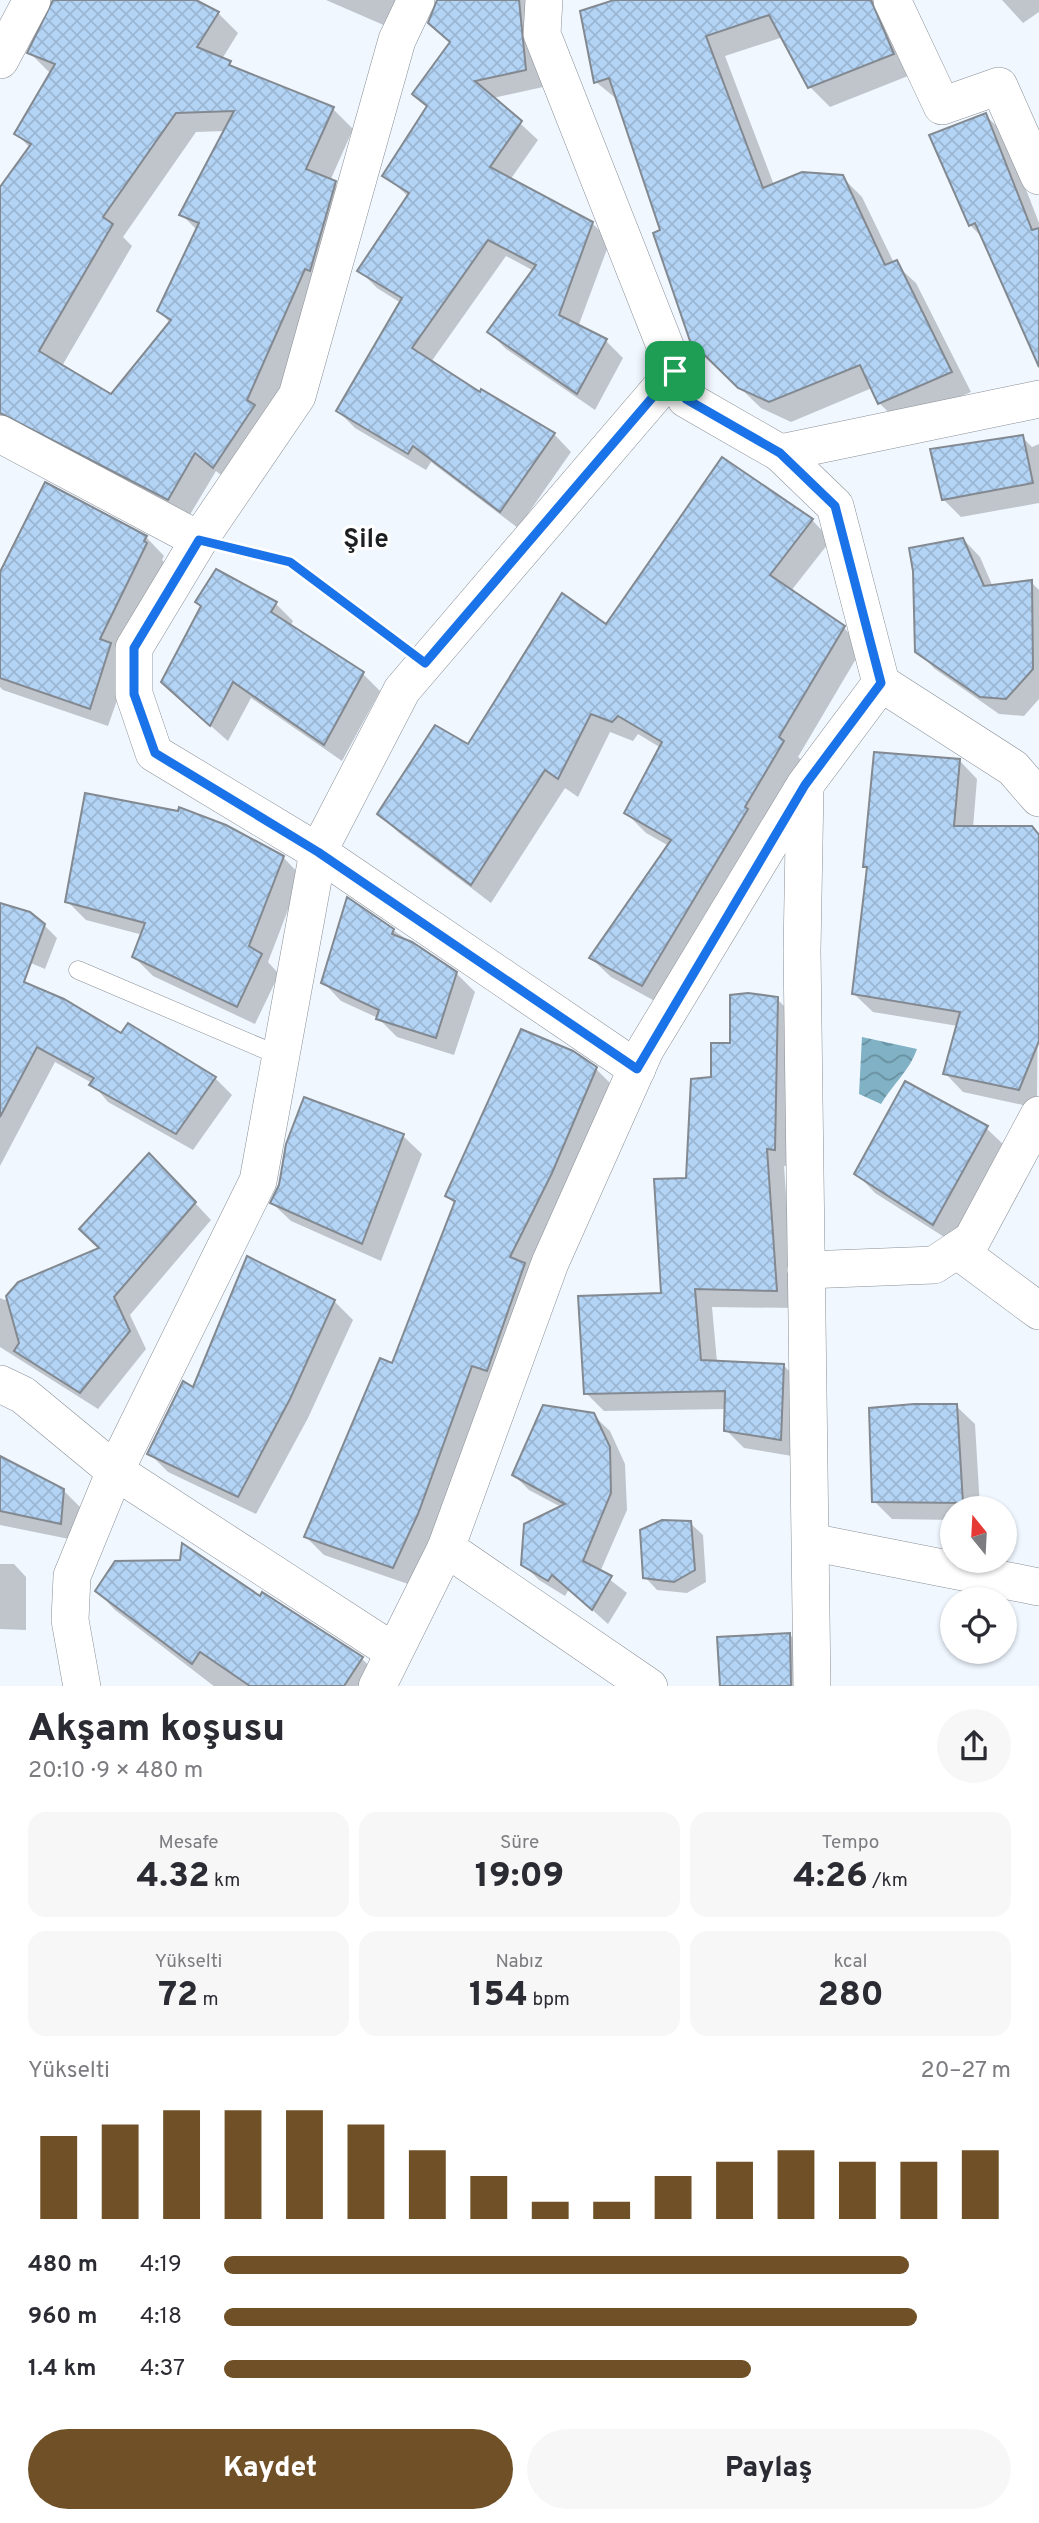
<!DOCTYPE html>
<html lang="tr">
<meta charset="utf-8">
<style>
body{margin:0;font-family:Overpass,sans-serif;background:#f7f7f7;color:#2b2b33;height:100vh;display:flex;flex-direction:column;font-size:26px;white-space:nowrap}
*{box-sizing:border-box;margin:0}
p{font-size:23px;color:#7c7c81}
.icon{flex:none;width:38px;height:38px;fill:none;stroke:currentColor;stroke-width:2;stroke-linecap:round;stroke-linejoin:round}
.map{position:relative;height:1686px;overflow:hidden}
.sheet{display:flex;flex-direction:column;background:#fff;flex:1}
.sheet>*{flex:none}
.needle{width:46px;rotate:342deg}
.controls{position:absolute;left:940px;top:1496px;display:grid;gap:14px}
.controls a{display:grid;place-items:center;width:77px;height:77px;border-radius:50%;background:#fff;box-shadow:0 2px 5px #0004;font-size:35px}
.pin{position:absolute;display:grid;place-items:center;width:60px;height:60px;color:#fff;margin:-30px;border-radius:14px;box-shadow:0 4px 10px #0006}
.round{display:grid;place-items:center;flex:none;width:74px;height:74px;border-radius:37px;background:#f7f7f7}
.headline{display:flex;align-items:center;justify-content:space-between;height:119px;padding:0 28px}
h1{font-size:38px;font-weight:800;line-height:52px}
.metrics{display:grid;grid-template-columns:repeat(3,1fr);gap:10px;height:119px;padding:7px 28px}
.metrics div{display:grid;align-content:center;border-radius:18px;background:#f7f7f7;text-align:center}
.metrics b{font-size:35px;font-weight:800}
.metrics small{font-size:19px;font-weight:400}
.metrics p{font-size:19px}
.chart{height:196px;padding:14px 28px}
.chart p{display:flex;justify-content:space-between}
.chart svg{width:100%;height:126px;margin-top:7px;stroke:#705026;stroke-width:6}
.cta{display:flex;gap:14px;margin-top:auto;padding:14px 28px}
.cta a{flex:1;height:80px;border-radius:42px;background:#705026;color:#fff;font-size:28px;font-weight:800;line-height:80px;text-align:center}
.cta a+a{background:#f7f7f7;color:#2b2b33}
ul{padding:0 28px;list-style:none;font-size:23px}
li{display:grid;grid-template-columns:112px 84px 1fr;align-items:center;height:52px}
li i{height:18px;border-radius:9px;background:#705026}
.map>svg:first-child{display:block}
.water{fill:url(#water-waves)}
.shadow{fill:#0003;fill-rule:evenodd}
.building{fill:url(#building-cross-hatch);stroke:#838990;stroke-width:2;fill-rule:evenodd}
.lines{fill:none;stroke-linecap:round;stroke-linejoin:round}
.lane-casing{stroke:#898f96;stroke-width:19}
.street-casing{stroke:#898f96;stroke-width:38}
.path{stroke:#7f8489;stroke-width:4.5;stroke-dasharray:3.5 5;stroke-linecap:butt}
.lane{stroke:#fff;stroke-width:18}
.street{stroke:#fff;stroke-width:37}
.route-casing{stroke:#fff;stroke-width:14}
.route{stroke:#1a73e8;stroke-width:9}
.labels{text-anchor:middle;stroke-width:6;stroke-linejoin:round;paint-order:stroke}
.district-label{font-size:26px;font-weight:bold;fill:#1d2022;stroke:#fff}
</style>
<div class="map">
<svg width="1039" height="1687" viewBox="0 0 1039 1687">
<defs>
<pattern id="water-waves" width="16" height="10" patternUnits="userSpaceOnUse" patternTransform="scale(1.75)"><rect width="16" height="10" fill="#80b1c4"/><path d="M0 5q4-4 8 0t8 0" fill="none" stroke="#68909f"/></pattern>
<pattern id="building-cross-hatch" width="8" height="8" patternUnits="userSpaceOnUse" patternTransform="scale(1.75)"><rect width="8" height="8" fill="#b4d4f6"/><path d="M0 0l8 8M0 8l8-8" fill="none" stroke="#9ab6d3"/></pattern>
</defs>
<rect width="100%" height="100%" fill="#f0f7ff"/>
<path class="water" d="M862 1037 917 1049C910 1070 893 1084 881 1104L859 1094Z"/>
<g class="shadow">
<path d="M65 0H195L218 13 238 33 222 59 238 71 333 109 353 129 330 181 355 203 330 290 234 486 216 471 188 518 0 422V190L30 148 17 134 51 74 30 53ZM225 131 181 214 198 231 159 311 170 323 111 396 62 366 132 246 123 237 196 132Z"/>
<polygon points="326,0 422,0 395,30"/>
<polygon points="438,0 529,0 534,5 543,87 493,98 538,140 510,180 592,223 610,241 578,327 606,341 623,358 595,410 506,349 489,332 534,271 506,256 431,362 480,394 554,434 571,452 518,528 431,462 426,470 355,428 338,411 401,303 377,288 360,271 409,197 385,176 428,107 414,94 451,43 430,23"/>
<polygon points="620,0 882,0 913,74 830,107 810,87 783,37 725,56 774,185 842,177 862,197 894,263 916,283 971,392 900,423 879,403 872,388 791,422 761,408 712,361 662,231 619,101 596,82"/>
<polygon points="1002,0 1039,0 1039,12 1023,23"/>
<polygon points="985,115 1004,133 1039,223 1039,355 984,239 970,225"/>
<polygon points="1022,437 1032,447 1039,444 1039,503 961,517 943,499"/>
<polygon points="722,459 812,520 831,540 791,591 843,627 863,647 798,757 803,761 662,1005 611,977 591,958 669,846 646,833 626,813 661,748 638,734 633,741 610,732 578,797 565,788 491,903 399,833 379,814 468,746 607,627"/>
<polygon points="146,537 164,556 162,560 165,563 108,726 3,690 0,687 0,603"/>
<polygon points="963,539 980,557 993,587 1031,582 1039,590 1039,699 1024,716 999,714 935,669 917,651"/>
<polygon points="216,571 276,604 293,621 290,627 363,674 380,691 342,761 251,698 228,741 180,699 202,607"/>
<polygon points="959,760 977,779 973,828 1039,836 1037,1108 963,1092 945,1073 958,1026 873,1012 854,994 869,870 865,866"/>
<polygon points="283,857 301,876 268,962 279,974 255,1024 153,976 134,957 143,935 86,920 67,901"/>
<polygon points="0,903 44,925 57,938 45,969 0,950"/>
<polygon points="393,930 456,973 475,992 454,1055 397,1037 378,1018 341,1001 323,982"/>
<polygon points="777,999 795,1017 793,1167 784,1166 794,1308 712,1307 717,1362 784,1366 802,1383 798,1457 744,1448 726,1430 726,1409 604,1411 586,1393 663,1294 713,1079 732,1045"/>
<polygon points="128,1025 215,1078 232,1095 193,1150 108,1102 92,1083 55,1062 0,1166 0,1028 122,1035"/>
<polygon points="596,1069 614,1087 411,1585 324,1555 306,1537 393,1366 456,1205 447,1196"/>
<polygon points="305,1099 403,1136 422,1154 381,1261 291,1221 272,1203"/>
<polygon points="986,1128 1005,1146 952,1242 875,1193 857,1174"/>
<polygon points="166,1172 211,1220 130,1315 146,1349 98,1409 0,1347 0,1298 5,1300 19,1284 102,1249"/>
<polygon points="334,1301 353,1320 308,1418 256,1514 168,1472 149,1453 194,1389"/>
<polygon points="956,1406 975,1424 980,1508 952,1508 952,1520 892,1519 874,1501"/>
<polygon points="593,1415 610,1431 625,1464 627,1510 600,1572 627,1593 608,1624 569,1589 565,1596 539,1580 523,1564 561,1507 529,1490 514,1475"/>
<polygon points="0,1463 63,1490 82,1509 79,1541 0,1525"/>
<polygon points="690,1523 703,1535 706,1582 687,1593 657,1590 645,1577"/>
<polygon points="0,1564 14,1564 26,1577 26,1630 0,1629"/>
<polygon points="97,1591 260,1599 361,1658 380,1676 374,1687 215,1687 115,1610"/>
<polygon points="790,1635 808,1654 809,1687 722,1687 719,1639"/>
</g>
<g class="building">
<path d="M53 0H196L219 12 197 47 231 61 229 65 334 107 306 169 336 181 310 271 305 269 247 400 255 405 213 468 195 453 168 500 0 413V187L31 144 14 134 55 64 27 53ZM234 111 179 215 199 223 157 311 171 320 111 394 39 351 113 224 103 217 176 113Z"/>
<polygon points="437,0 519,0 526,70 475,81 522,121 490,167 593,222 559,315 607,339 577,394 487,332 536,265 488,240 412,348 480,392 481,389 555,433 500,512 413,446 408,454 336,411 402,298 357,271 409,193 382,176 427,106 412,94 450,42 428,23"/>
<polygon points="614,0 871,0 894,54 808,88 769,15 706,36 763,188 802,172 843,175 885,265 897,260 952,372 878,404 860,365 769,402 738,388 690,341 653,233 660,230 609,78 594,83 580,11"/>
<polygon points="986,113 1032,230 1039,228 1039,367 975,223 969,226 929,135"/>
<polygon points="1023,435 1033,483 942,500 930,449"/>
<polygon points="722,457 813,519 770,575 845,626 779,737 784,741 745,807 748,809 642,986 589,958 671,840 624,813 662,742 618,716 612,722 591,714 558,779 545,770 471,885 377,814 435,725 468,744 562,593 606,624"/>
<polygon points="45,482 147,536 144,541 147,543 100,639 111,643 90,709 0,678 0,572"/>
<polygon points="963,538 984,586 1032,580 1033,669 1006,699 980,697 915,652 913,571 909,548"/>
<polygon points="216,569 277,602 271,612 364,672 324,745 233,682 210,726 161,682 201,606 195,602"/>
<polygon points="874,752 960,759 954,826 1032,826 1039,835 1039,1041 1019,1090 943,1074 960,1012 852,994 867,867 863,867"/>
<polygon points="85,793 178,811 179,807 226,825 284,856 249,946 262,954 237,1007 132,957 145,923 65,902"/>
<polygon points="347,897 394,929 392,934 412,942 457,972 436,1038 376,1019 379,1010 321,983"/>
<polygon points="0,903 30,912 45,924 24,982 64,999 121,1033 128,1023 216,1077 176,1134 89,1085 94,1078 37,1047 0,1117"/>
<polygon points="748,993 778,997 775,1150 767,1149 777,1291 695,1289 701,1360 784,1364 781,1440 724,1431 725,1391 584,1394 578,1296 661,1293 654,1179 686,1178 691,1079 711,1077 711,1043 730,1043 730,995"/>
<polygon points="521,1029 573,1051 597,1067 552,1173 510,1257 525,1263 487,1371 472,1366 418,1514 393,1568 304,1537 380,1358 392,1363 455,1201 445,1196"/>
<polygon points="905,1081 988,1126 933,1225 854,1174"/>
<polygon points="304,1097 404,1134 362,1244 270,1203 279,1185 286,1144"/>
<polygon points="149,1153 196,1202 114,1297 130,1331 80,1393 14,1351 19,1343 6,1296 18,1282 99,1248 79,1229"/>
<polygon points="247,1256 335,1300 290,1399 238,1497 147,1454 183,1381 193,1387"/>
<polygon points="914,1404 957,1404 963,1503 872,1502 869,1408"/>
<polygon points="543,1405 594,1413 610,1447 611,1493 583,1561 612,1576 592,1610 552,1575 548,1581 521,1565 524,1524 565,1504 512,1475"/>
<polygon points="0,1456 64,1489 61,1524 0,1511"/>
<polygon points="662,1520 691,1521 695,1570 674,1582 643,1578 640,1530"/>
<polygon points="182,1543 260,1596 262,1592 363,1657 344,1686 250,1686 200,1652 192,1664 95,1591 115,1561 180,1560"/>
<polygon points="790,1633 791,1686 720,1686 717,1637"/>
</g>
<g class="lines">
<defs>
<polyline id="lane" points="78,970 280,1056"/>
<g id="street">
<polyline points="416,0 397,40 297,396 199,540 134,648 134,694 154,753 318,852 637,1069"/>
<polyline points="892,0 942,106 999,86 1039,176"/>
<polyline points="0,60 32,0"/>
<polyline points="0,434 199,540"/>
<polyline points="780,453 1039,399"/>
<polyline points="881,683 1013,768 1039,798"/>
<polyline points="805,788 802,951 812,1687"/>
<polyline points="957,1250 1039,1311"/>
<polyline points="806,1270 934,1265 972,1240 1039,1115"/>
<polyline points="0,1384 23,1395 115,1471 394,1652"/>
<polyline points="811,1542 1039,1587"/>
<polyline points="446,1548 649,1687"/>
<polyline points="82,1687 70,1620 72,1576 115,1471 258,1181 318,852 402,690 675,371"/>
<polyline points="377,1687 446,1548 550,1263 645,1050 805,785 881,683 835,506 780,453 686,399 542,34 544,0"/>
</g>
</defs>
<use href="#lane" class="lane-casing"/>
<use href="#street" class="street-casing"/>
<polyline class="path" points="233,548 290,562 399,643"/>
<use href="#lane" class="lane"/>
<use href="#street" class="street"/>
</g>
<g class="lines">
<defs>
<polygon id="route" points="675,371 686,399 780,453 835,506 881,683 805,785 637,1069 318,852 155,753 134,694 134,648 199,540 290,562 425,663"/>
</defs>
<use href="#route" class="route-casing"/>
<use href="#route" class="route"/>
</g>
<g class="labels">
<g class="district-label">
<text x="366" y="547">Şile</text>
</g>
</g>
</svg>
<div class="controls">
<a><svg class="needle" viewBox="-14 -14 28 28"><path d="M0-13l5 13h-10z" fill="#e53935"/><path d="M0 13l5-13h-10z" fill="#7c7c81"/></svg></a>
<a><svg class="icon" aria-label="locate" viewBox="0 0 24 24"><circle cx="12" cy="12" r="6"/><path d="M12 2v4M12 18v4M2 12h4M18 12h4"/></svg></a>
</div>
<div class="pin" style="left:675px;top:371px;background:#1e9e55"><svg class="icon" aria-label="arrive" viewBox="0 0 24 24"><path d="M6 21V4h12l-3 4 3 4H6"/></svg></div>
</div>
<section class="sheet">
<div class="headline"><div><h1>Akşam koşusu</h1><p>20:10 · 9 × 480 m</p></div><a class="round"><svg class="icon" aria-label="share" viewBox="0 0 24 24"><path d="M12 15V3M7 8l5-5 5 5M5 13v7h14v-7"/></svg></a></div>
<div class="metrics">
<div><p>Mesafe</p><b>4.32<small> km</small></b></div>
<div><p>Süre</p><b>19:09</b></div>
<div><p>Tempo</p><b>4:26<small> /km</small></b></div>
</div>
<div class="metrics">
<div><p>Yükselti</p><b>72<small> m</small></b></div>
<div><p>Nabız</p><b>154<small> bpm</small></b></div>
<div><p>kcal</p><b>280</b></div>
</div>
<div class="chart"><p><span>Yükselti</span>20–27 m</p>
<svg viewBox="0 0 160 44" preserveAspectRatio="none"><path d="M5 44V15M15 44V11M25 44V6M35 44V6M45 44V6M55 44V11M65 44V20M75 44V29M85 44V38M95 44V38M105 44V29M115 44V24M125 44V20M135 44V24M145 44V24M155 44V20"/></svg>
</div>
<ul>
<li><b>480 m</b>4:19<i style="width:87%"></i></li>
<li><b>960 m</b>4:18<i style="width:88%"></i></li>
<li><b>1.4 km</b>4:37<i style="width:67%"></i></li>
</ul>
<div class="cta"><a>Kaydet</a><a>Paylaş</a></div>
</section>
